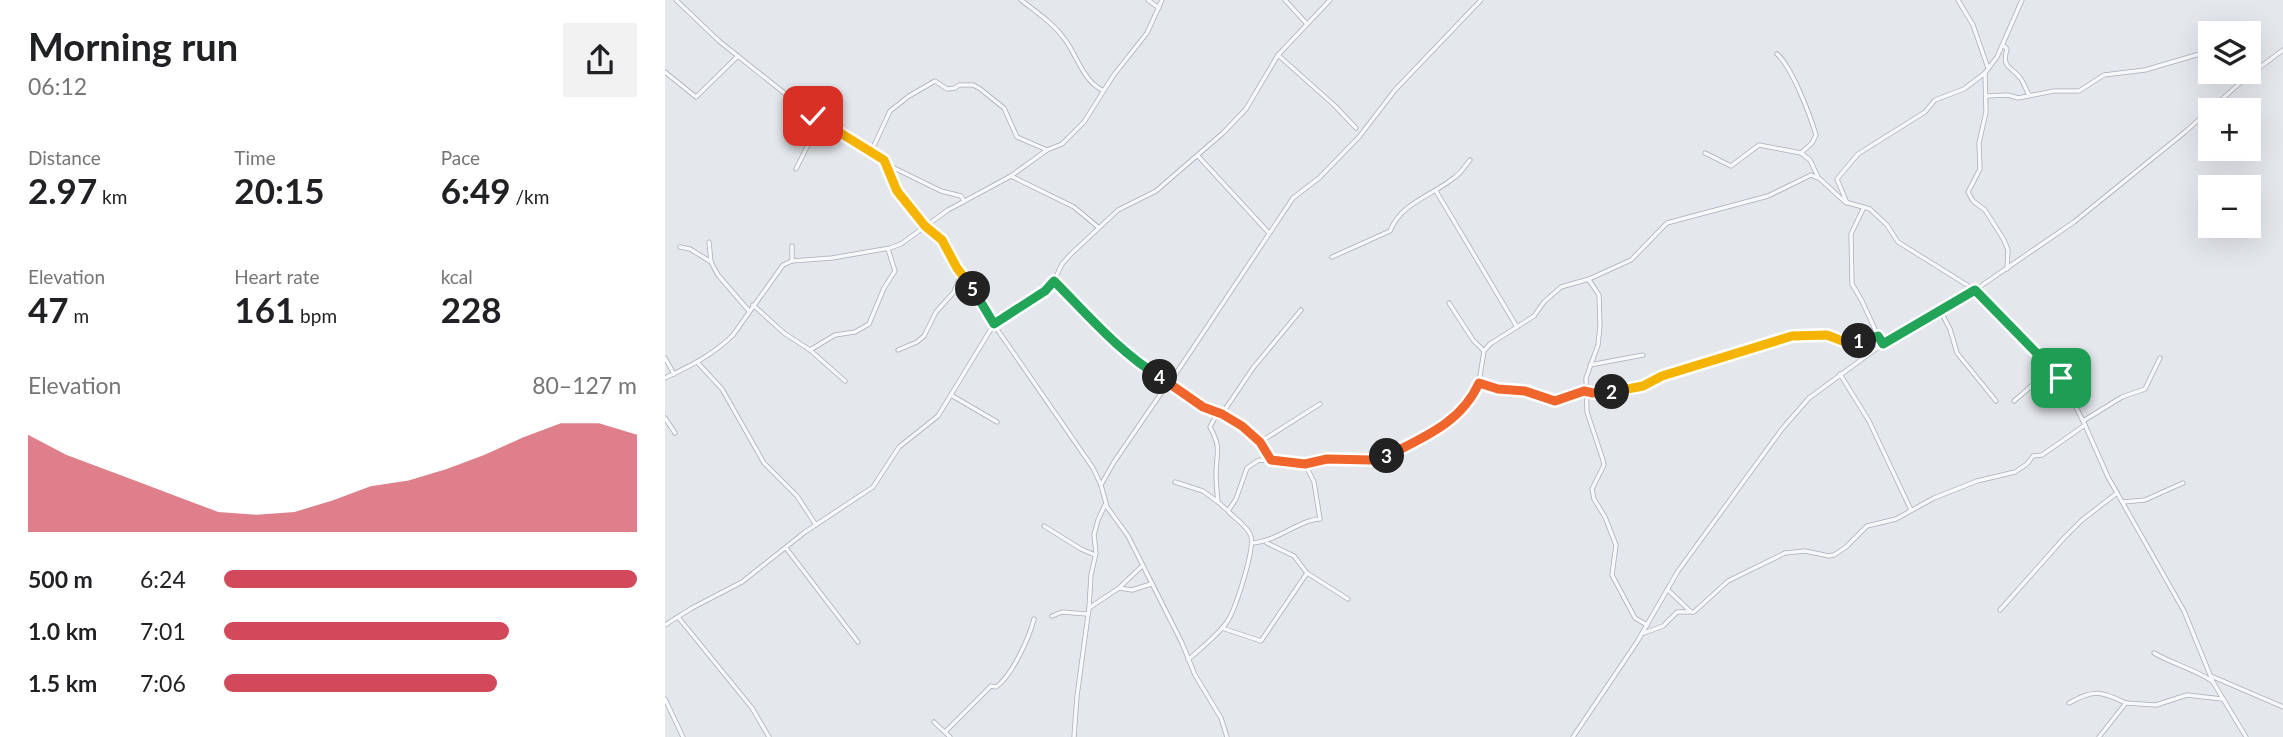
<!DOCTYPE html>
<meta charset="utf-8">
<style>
body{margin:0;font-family:Lato,sans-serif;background:#f2f2f2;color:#202124;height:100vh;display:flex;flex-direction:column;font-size:26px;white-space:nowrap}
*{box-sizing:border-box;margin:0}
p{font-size:23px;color:#757577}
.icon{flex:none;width:38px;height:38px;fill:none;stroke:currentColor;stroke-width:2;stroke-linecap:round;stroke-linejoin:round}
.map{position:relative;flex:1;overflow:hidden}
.sheet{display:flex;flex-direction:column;background:#fff;width:665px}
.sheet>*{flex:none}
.tools{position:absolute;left:1533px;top:21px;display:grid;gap:14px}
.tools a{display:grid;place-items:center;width:63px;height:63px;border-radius:0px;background:#fff;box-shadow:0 7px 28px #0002;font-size:35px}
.pin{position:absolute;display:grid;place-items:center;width:60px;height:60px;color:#fff;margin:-30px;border-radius:14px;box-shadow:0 4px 10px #0006}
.km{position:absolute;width:35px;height:35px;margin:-18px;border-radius:50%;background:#222;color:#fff;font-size:19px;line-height:35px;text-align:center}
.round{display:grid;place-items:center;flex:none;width:74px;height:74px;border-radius:0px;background:#f2f2f2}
.overview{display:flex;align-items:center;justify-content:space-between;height:119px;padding:0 28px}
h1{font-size:38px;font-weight:700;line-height:52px}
.metrics{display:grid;grid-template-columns:repeat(3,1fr);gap:10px;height:119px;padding:7px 28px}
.metrics div{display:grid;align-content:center}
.metrics b{font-size:35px;font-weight:700}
.metrics small{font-size:19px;font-weight:400}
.metrics p{font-size:19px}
.chart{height:196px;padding:14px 28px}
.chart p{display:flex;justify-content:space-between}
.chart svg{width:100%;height:126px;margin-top:7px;fill:#d1495b;opacity:.7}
ul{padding:0 28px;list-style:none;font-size:23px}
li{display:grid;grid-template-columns:112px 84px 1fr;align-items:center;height:52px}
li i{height:18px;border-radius:9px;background:#d1495b}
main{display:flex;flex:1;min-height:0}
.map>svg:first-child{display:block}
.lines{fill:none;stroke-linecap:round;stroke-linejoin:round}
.minor-casing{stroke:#a9aeb7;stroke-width:5}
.minor{stroke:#f7f8fa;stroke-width:3.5}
.split-1-casing{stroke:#fff;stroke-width:14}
.split-2-casing{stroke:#fff;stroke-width:14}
.split-3-casing{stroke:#fff;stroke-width:14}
.split-4-casing{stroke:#fff;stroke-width:14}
.split-5-casing{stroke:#fff;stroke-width:14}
.split-6-casing{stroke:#fff;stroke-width:14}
.split-1{stroke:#22a559;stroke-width:9}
.split-2{stroke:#f5b400;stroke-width:9}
.split-3{stroke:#f0652b;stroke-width:9}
.split-4{stroke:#f0652b;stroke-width:9}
.split-5{stroke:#22a559;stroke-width:9}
.split-6{stroke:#f5b400;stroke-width:9}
</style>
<main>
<section class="sheet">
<div class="overview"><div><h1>Morning run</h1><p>06:12</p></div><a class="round"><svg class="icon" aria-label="share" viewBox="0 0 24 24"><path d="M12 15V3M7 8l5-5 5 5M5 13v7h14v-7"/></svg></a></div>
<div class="metrics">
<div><p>Distance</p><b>2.97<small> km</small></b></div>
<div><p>Time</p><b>20:15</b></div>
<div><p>Pace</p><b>6:49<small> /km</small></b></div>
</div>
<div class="metrics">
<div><p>Elevation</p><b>47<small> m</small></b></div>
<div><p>Heart rate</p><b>161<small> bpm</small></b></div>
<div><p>kcal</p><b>228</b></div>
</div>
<div class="chart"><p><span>Elevation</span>80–127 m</p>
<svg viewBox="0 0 160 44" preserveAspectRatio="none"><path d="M0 44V10L10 17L20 22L30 27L40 32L50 37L60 38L70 37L80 33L90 28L100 26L110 22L120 17L130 11L140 6L150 6L160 10V44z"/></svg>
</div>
<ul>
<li><b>500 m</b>6:24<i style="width:100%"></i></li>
<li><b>1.0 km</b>7:01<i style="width:69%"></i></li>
<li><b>1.5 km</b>7:06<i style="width:66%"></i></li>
</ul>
</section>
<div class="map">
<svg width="1618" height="737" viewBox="0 0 1618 737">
<rect width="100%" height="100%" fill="#e4e7ec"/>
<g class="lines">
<defs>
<g id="minor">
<polyline points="11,0 54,41 148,116 219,160 232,191 260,226 277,240 292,268 307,287 323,316 428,468 436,485 442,507 463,536 517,643 530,675 556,718 562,737"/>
<path d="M356 0C371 12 387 22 398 37 412 54 417 80 437 90"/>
<polyline points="483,0 494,8"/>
<polyline points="620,0 642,24"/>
<polyline points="1293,0 1308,25 1323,68"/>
<path d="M1338 45 1342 49C1336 69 1347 66 1356 79 1359 83 1361 90 1364 95"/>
<path d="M1112 54C1127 67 1145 115 1151 135L1147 143 1136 153"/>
<polyline points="613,55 669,105 691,128"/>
<polyline points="0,72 31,97 73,56"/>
<polyline points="1320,73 1321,112 1314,143 1315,169 1303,192 1308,201 1320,210 1339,240 1343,250 1342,269"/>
<polyline points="1322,96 1343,95 1353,98 1389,91 1414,91 1439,75 1480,70 1545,51"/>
<polyline points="206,152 225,111 244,96 270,81 282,89 290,88 294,85 308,85 314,88 339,108 352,137 382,150"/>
<polyline points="1040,153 1066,166 1094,145 1136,153 1145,160 1153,177"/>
<polyline points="533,156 603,232"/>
<polyline points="223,165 276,191 296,196 299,201"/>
<polyline points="131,169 155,121"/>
<polyline points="346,176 409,207 433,227"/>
<polyline points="771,191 852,327"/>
<polyline points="1182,203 1172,179 1193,154 1260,112 1270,100 1299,89 1320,73 1332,57 1357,0"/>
<polyline points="1199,207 1186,234 1187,284 1197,301 1213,336"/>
<polyline points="44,242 46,262 53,275 84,311"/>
<polyline points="127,246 127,261"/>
<polyline points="15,247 25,249 46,262"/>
<path d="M667 257 725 231C737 202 767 196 790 177 796 173 800 166 805 160"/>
<polyline points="924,280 934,295 935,326 933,345 921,378 922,412 938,460 939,465 927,489 929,499 940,517 951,545 947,575 970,618 982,625"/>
<polyline points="389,281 436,329 476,366 542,410 557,414 577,426 595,442 606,459"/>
<polyline points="784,303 808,340 819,351"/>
<polyline points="88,305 119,333 145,350 180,381"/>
<polyline points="1276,312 1285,329 1292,353 1331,401"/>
<polyline points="145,350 170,335 190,332 204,324 219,288 230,271 223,249"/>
<polyline points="233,350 252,342 259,336 271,312 289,292 296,274"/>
<polyline points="0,358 9,374"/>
<polyline points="32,362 57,389 99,463 132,496 151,525"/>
<polyline points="925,365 978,355"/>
<polyline points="1175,374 1204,421 1246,510"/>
<path d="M0 378C25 366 48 355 68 335L118 265 127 261 167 258 225 248 236 244 283 210 346 176 382 150 397 144 419 122 448 76 482 33 497 0"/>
<polyline points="814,382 833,389 860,391 890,401 919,391 928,393 971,388 997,376 1127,336 1162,335 1185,342 1213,336 1218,344"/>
<polyline points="504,384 628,198 654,178 694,137 730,90 816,0"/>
<polyline points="286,395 332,422"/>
<polyline points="1349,401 1387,368"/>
<path d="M553 412 545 427C556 447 552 451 551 472 551 482 552 493 553 502L562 510"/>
<polyline points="557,414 588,368 636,310"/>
<polyline points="0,418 10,433"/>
<polyline points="1418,421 1457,397 1480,389 1495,358"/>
<polyline points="595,442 655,404"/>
<polyline points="510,482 538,491 553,502"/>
<polyline points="436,485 449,462 503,383"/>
<polyline points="1458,502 1480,500 1518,483"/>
<polyline points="379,526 416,549 430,555"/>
<path d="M587 543C613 541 634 520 655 519L649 482 640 464"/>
<polyline points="602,543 629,556 642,573 683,599"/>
<polyline points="121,548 193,642"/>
<polyline points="454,588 467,590 486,584"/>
<polyline points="1003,590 1026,612 1029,612 1063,581 1120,553 1140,551 1164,556 1169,555 1181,547 1202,526 1231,519 1269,498 1312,481 1350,472 1362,464 1368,456 1377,455 1420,425"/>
<polyline points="424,608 454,588 477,566"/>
<polyline points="1335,610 1399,538 1417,520 1452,493"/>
<polyline points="387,616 397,612 422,614"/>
<polyline points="13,617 87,708 104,737"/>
<polyline points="0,625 27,608 77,582 140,532 208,487 234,447 273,416 329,324 380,291 389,281 397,264 406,254 453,210 491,191 558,133 581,109 613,55 665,0"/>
<polyline points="557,628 596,641 642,573"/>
<polyline points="979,633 998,626 1012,612 1024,612"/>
<path d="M1489 653C1508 664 1529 669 1547 681"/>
<path d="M523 660C536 648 552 636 562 622 570 610 592 545 585 534 581 525 569 518 563 511L571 499 582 468 594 460 640 464 674 458 705 460 721 457 762 437 779 426 806 397 814 382 819 351 825 344 869 316 879 302 896 287 924 279 966 260 1002 223 1103 196 1146 175 1155 179 1180 202 1205 209 1222 225 1233 242 1310 290 1396 378 1420 425 1443 477 1519 611 1548 682 1581 737"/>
<polyline points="1546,676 1618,707"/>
<polyline points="0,699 18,737"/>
<path d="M1404 703C1429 689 1436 691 1461 703"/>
<polyline points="269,722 285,737"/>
<path d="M280 732 326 686 331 687C347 676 364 638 369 619"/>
<polyline points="409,737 412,696 424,608 426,575 431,553 429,535 433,520 440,505"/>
<polyline points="908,737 972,642 1013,571 1117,429 1144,398 1215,346 1310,290 1409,222 1520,132 1583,76 1618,50"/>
<polyline points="1434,737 1461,703 1491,705 1522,695 1557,699"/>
</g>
</defs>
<use href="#minor" class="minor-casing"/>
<use href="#minor" class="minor"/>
</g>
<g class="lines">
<defs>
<polyline id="split-1" points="1194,341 1213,336 1218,344 1310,290 1396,378"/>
<polyline id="split-2" points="947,392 978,386 997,376 1127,336 1162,335 1180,342 1194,341"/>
<path id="split-3" d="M722 456C759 437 796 423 814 383L833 389 860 391 890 401 919 391 928 393 947 392"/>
<polyline id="split-4" points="495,377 538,407 557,414 577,426 595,442 606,460 640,464 662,459 705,460 722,456"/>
<path id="split-5" d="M308 289 329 324 380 291 389 281C423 315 454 352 495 377"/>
<polyline id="split-6" points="148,116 219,160 232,191 260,226 277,240 292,268 308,289"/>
</defs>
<use href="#split-1" class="split-1-casing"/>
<use href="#split-2" class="split-2-casing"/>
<use href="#split-3" class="split-3-casing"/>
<use href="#split-4" class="split-4-casing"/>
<use href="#split-5" class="split-5-casing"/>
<use href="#split-6" class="split-6-casing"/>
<use href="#split-1" class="split-1"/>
<use href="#split-2" class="split-2"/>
<use href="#split-3" class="split-3"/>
<use href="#split-4" class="split-4"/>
<use href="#split-5" class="split-5"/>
<use href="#split-6" class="split-6"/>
</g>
</svg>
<div class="tools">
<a><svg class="icon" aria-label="layers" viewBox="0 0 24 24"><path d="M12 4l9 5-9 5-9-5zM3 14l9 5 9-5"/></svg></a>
<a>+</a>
<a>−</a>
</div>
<div class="pin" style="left:1396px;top:378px;background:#1e9e55"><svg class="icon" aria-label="arrive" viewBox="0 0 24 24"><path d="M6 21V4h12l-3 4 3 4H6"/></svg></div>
<div class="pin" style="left:148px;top:116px;background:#d93025"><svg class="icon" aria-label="check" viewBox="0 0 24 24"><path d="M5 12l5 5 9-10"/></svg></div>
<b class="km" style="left:1194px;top:341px">1</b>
<b class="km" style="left:947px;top:392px">2</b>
<b class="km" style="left:722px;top:456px">3</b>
<b class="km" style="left:495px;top:377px">4</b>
<b class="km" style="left:308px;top:289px">5</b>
</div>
</main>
